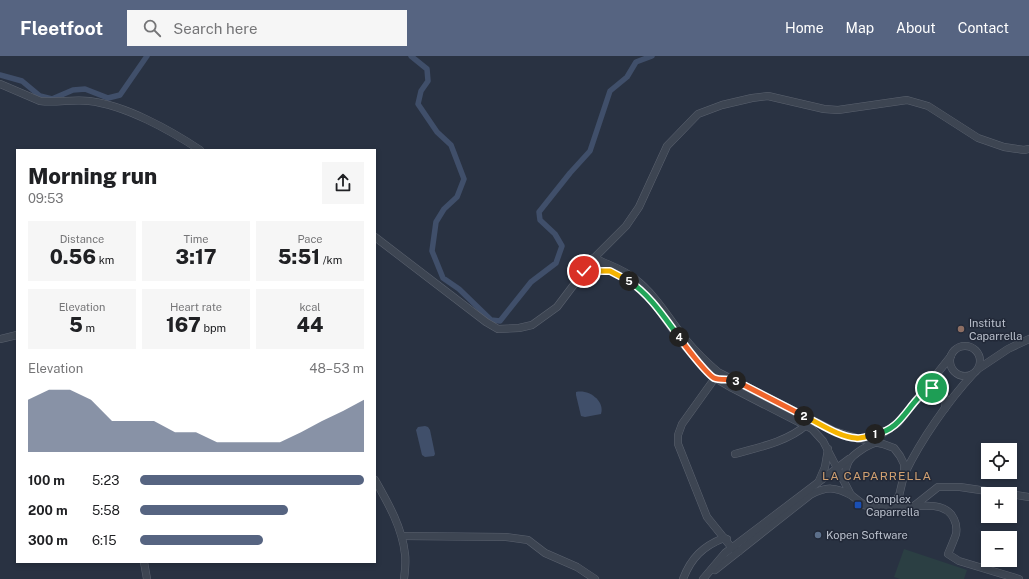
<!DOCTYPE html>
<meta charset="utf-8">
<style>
body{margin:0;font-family:"Public Sans",sans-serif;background:#f6f6f6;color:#202124;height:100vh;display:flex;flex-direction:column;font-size:15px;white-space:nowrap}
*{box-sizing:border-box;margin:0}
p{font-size:13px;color:#757577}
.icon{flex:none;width:22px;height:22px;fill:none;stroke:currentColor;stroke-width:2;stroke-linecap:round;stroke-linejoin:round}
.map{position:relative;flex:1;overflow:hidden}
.panel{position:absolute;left:16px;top:93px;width:360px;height:414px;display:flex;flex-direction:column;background:#fff;border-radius:0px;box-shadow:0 2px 6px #0003}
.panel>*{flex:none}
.controls{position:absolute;left:981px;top:387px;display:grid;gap:8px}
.controls a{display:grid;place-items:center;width:36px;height:36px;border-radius:0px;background:#fff;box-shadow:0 2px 6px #0003;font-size:20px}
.pin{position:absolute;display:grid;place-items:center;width:34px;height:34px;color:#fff;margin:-17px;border:2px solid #fff;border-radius:50%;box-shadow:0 1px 4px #0007}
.km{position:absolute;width:20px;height:20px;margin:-10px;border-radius:50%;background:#222;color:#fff;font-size:11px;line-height:20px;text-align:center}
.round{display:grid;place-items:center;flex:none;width:42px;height:42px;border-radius:0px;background:#f6f6f6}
.overview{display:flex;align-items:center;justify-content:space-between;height:68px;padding:0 12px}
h1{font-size:22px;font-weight:800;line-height:30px}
.figures{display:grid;grid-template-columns:repeat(3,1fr);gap:6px;height:68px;padding:4px 12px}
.figures div{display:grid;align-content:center;border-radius:0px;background:#f6f6f6;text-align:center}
.figures b{font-size:20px;font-weight:800}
.figures small{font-size:11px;font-weight:400}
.figures p{font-size:11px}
.chart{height:112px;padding:8px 12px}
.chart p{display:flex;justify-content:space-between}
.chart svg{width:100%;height:72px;margin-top:4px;fill:#566481;opacity:.7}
ul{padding:0 12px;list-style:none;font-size:13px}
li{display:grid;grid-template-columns:64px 48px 1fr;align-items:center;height:30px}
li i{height:10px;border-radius:5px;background:#566481}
header{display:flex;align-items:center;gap:24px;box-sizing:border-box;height:56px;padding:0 20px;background:#566481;color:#fff}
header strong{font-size:19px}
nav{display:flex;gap:22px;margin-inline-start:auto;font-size:14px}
.search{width:280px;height:36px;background:#f6f6f6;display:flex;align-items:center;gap:10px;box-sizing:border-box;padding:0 14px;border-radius:0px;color:#757577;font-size:15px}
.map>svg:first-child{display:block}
.green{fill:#2b3f43}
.water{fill:#404f6a}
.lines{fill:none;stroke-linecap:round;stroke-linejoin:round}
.canal{stroke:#404f6a;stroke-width:5.5}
.minor-casing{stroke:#5b626f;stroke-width:8}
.minor{stroke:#3d4552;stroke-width:7}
.split-1-casing{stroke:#fff;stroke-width:8}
.split-2-casing{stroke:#fff;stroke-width:8}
.split-3-casing{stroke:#fff;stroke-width:8}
.split-4-casing{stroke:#fff;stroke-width:8}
.split-5-casing{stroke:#fff;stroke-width:8}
.split-6-casing{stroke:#fff;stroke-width:8}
.split-1{stroke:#22a559;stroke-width:5}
.split-2{stroke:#f5b400;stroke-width:5}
.split-3{stroke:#f0652b;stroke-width:5}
.split-4{stroke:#f0652b;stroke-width:5}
.split-5{stroke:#22a559;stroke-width:5}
.split-6{stroke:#f5b400;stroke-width:5}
.education-dot{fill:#8d6e63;stroke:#222938;stroke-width:1.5}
.transit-dot{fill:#1a4fb4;stroke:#222938;stroke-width:1.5}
.service-dot{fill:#5c6f8a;stroke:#222938;stroke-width:1.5}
.labels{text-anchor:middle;stroke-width:3;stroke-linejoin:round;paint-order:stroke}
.poi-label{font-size:11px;fill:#bac0cc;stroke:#222938;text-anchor:start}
.neighbourhood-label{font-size:12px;letter-spacing:1px;fill:#d1a070;stroke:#222938}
</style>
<header>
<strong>Fleetfoot</strong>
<div class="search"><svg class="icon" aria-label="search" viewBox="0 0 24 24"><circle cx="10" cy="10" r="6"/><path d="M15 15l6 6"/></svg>Search here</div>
<nav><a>Home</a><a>Map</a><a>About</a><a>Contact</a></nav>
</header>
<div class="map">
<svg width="1029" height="523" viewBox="0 0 1029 523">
<rect width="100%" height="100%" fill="#293242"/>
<polygon class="green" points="904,493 967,514 964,523 900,523 894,521"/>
<g class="water">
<path d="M576 336C589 333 605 345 601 358L585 361 581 360 576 339Z"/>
<polygon points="425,370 428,371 430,374 435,398 434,400 425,401 422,399 416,374 418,371"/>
</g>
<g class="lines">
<g class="canal">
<polyline points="411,0 427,13 428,25 421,35 418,48 437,76 451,89 464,123 457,141 444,153 436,166 432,195 443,222 459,233 491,264 500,265 531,226 556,207 562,190 555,178 540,164 539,156 570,117 590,95 610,35 627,21 636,6 652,0"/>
<polyline points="0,19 22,25 40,40 52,43 73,34 85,33 108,42 120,39 147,0"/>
</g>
<defs>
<g id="minor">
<path d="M0 28 40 45C56 47 73 43 89 45 125 49 170 74 200 94"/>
<polyline points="375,181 486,266 498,273 519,272 532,269 557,251 594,202 626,170 639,151 667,90 698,58 722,49 752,42 768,40 824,53 838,54 907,44 928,50 978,82 1004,91 1024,94 1029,93"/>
<path d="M592 205 619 219 636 230 654 247 683 288 700 308 715 322 732 332 812 373 823 385 851 439 864 449 876 452H883L891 448 899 440 904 419V408L900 400 894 392 883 388 857 382 834 375 718 316C706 306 696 296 686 284 669 263 656 239 635 223 623 213 608 209 594 202"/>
<polyline points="584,215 608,215"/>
<polyline points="0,283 17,279"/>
<circle cx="965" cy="305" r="15"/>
<polyline points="978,313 1008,293 1029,283"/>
<polyline points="715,322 682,368 678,379 678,388 707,461 732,492 739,495"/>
<polyline points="926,334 932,332 941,335 946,344 945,352"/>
<polyline points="871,387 882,378 898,367 951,300"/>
<path d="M735 398C757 392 789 385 806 369"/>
<path d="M905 417C921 384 948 345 973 318"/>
<path d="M844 423C845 417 846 410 849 405 853 398 868 389 875 387"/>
<path d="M375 424C388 447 402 471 405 498 406 506 405 515 404 523"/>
<polyline points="819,425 825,411 828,393"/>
<polyline points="1010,438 1029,441"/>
<polyline points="914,450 938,431 960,431 1007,438"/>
<path d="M885 452C904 454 944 440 954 463 956 467 957 472 956 478 954 484 951 491 948 498L959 505 1019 523"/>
<polyline points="402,480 506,481 528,484 545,497 577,511 595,523"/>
<polyline points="144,506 147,523"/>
<path d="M715 514 810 439C827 430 835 431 851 439"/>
<path d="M683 523C691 502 703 490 724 482L727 483"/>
<polyline points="703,523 725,497 849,403"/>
</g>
</defs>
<use href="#minor" class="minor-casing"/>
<use href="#minor" class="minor"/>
</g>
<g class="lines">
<defs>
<path id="split-1" d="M875 378C904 374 909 342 932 332"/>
<path id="split-2" d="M804 360C819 367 839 381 856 382 862 383 869 380 875 378"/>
<polyline id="split-3" points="736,325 804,360"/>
<path id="split-4" d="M679 281C685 290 706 317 714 322 721 325 729 322 736 325"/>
<path id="split-5" d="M629 225C650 239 664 261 679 281"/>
<polyline id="split-6" points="584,215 610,215 629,225"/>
</defs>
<use href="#split-1" class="split-1-casing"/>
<use href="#split-2" class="split-2-casing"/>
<use href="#split-3" class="split-3-casing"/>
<use href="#split-4" class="split-4-casing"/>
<use href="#split-5" class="split-5-casing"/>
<use href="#split-6" class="split-6-casing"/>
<use href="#split-1" class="split-1"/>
<use href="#split-2" class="split-2"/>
<use href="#split-3" class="split-3"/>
<use href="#split-4" class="split-4"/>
<use href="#split-5" class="split-5"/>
<use href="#split-6" class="split-6"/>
</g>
<circle class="education-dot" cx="961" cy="273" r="4"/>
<rect class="transit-dot" x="854" y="445" width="8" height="8" rx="2"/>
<circle class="service-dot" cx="818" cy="479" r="4"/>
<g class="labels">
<g class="poi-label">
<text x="969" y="271">Institut<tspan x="969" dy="13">Caparrella</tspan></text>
<text x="866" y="447">Complex<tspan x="866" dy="13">Caparrella</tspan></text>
<text x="826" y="483">Kopen Software</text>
</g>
<g class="neighbourhood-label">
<text x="877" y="424">LA CAPARRELLA</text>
</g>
</g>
</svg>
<div class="controls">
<a><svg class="icon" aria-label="locate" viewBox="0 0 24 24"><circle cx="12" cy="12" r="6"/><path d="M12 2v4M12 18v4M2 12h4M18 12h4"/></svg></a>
<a>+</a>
<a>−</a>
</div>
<div class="pin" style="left:932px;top:332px;background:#1e9e55"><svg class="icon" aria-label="arrive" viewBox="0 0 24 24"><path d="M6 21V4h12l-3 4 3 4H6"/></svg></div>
<div class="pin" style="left:584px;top:215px;background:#d93025"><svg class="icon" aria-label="check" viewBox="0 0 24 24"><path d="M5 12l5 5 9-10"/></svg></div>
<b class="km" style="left:875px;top:378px">1</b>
<b class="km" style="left:804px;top:360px">2</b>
<b class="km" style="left:736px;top:325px">3</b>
<b class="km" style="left:679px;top:281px">4</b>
<b class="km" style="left:629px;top:225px">5</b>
<section class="panel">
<div class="overview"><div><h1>Morning run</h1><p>09:53</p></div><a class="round"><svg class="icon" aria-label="share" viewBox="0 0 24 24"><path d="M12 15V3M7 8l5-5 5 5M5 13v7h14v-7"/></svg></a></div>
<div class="figures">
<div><p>Distance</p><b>0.56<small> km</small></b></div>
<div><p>Time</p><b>3:17</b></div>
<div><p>Pace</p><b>5:51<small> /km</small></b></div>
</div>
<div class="figures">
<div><p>Elevation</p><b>5<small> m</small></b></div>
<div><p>Heart rate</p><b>167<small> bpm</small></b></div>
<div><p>kcal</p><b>44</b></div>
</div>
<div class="chart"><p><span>Elevation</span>48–53 m</p>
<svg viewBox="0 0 160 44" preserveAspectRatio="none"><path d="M0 44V12L10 6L20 6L30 12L40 25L50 25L60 25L70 32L80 32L90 38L100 38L110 38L120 38L130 32L140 25L150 19L160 12V44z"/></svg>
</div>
<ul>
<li><b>100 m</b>5:23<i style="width:100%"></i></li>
<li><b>200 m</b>5:58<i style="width:66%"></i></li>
<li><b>300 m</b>6:15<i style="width:55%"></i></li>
</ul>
</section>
</div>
